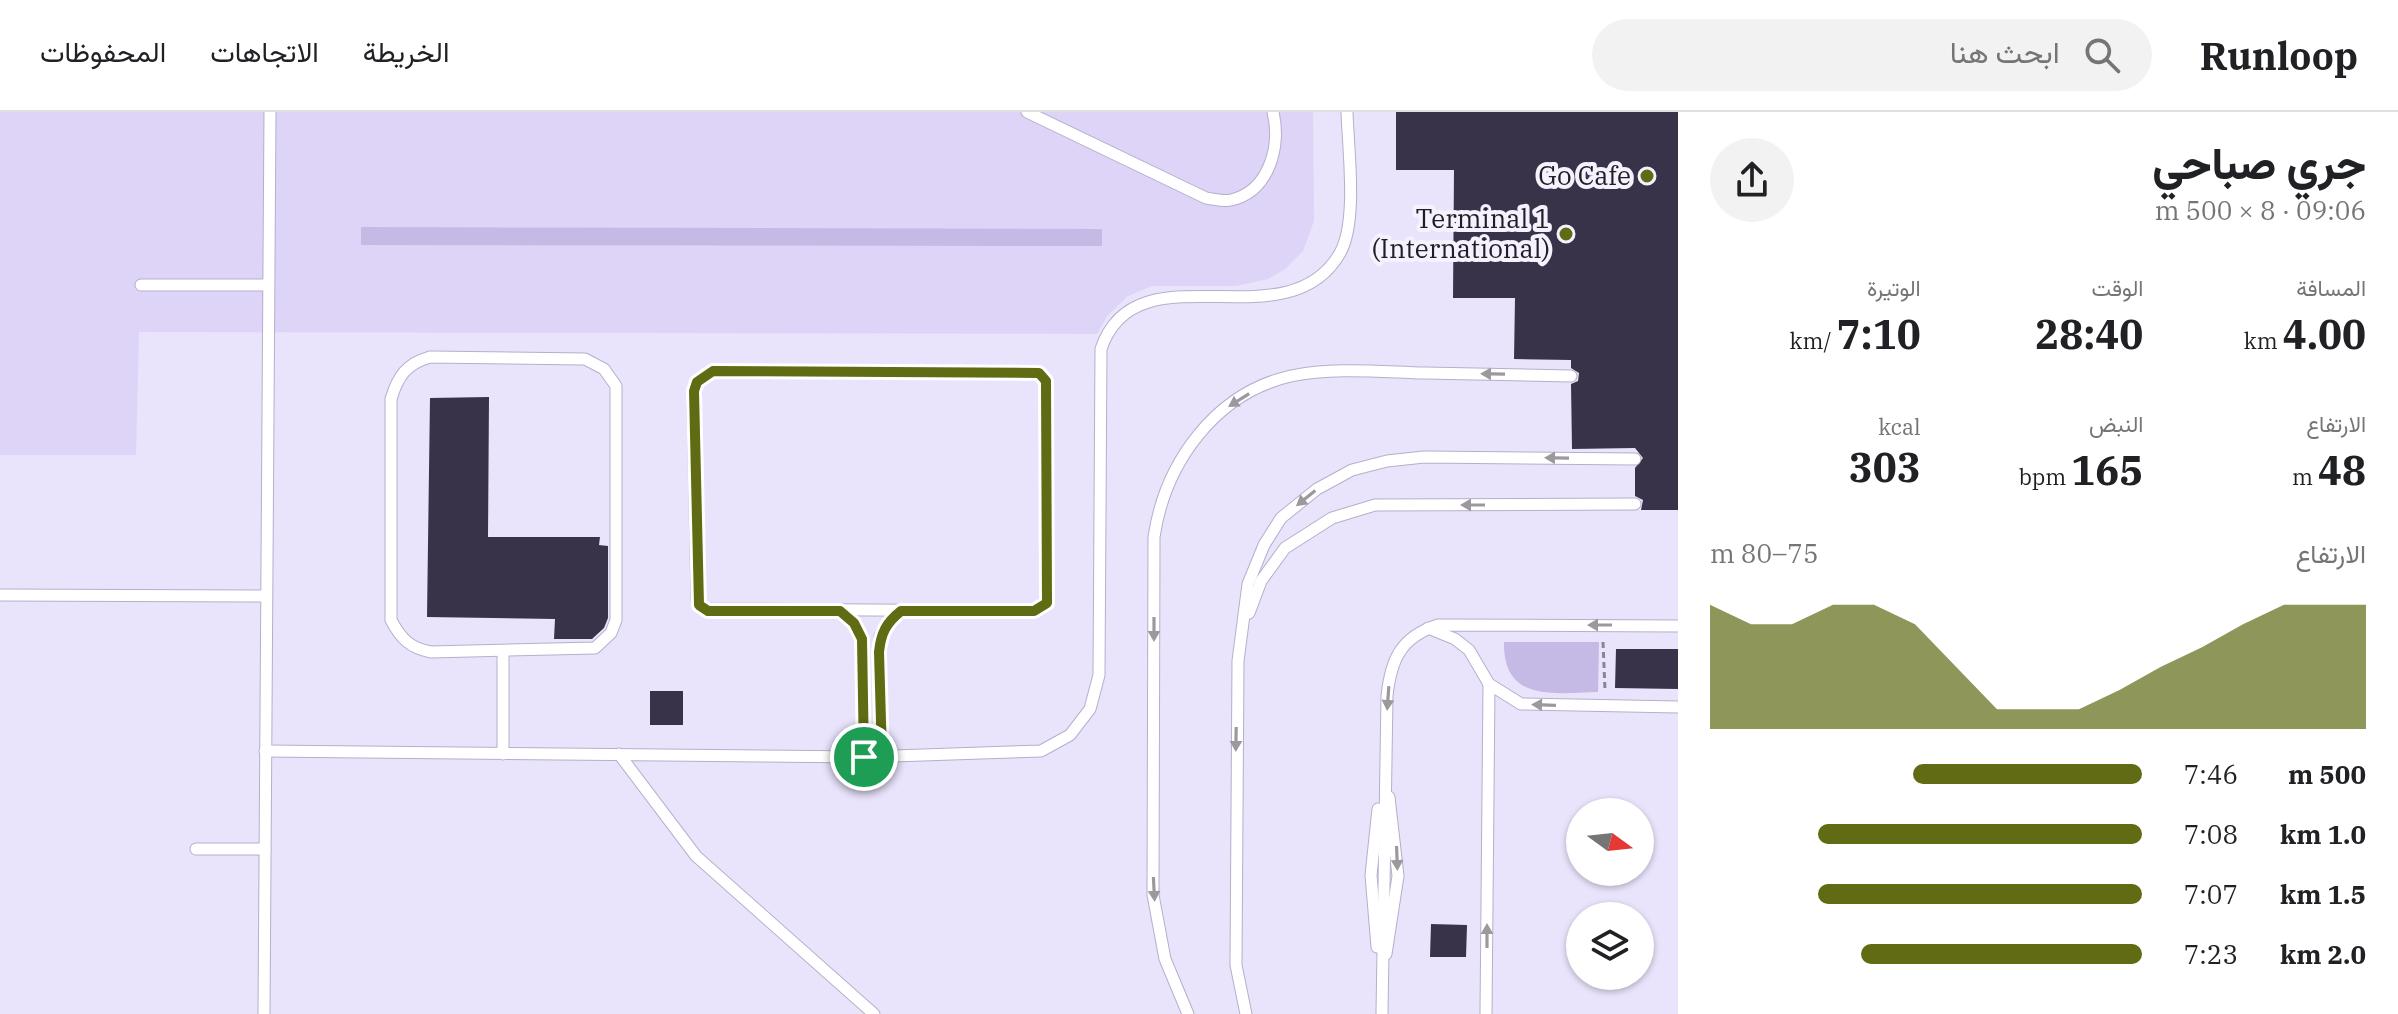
<!DOCTYPE html>
<html lang="ar">
<meta charset="utf-8">
<style>
body{margin:0;font-family:"IBM Plex Serif",Vazirmatn,serif;background:#f2f2f2;color:#202124;direction:rtl;height:100vh;display:flex;flex-direction:column;font-size:30px;white-space:nowrap}
*{box-sizing:border-box;margin:0}
p{font-size:26px;color:#757577}
.icon{flex:none;width:44px;height:44px;fill:none;stroke:currentColor;stroke-width:2;stroke-linecap:round;stroke-linejoin:round}
.map{position:relative;flex:1;overflow:hidden;direction:ltr}
.sheet{display:flex;flex-direction:column;background:#fff;width:720px}
.sheet>*{flex:none}
.needle{width:52px;rotate:105deg}
.fabs{position:absolute;left:1566px;top:686px;display:grid;gap:16px}
.fabs a{display:grid;place-items:center;width:88px;height:88px;border-radius:50%;background:#fff;box-shadow:0 2px 6px #0004;font-size:40px}
.pin{position:absolute;display:grid;place-items:center;width:68px;height:68px;color:#fff;margin:-34px;border:4px solid #fff;border-radius:50%;box-shadow:0 2px 8px #0007}
.round{display:grid;place-items:center;flex:none;width:84px;height:84px;border-radius:42px;background:#f2f2f2}
.headline{display:flex;align-items:center;justify-content:space-between;height:136px;padding:0 32px}
h1{font-size:44px;font-weight:800;line-height:60px}
.figures{display:grid;grid-template-columns:repeat(3,1fr);gap:12px;height:136px;padding:8px 32px}
.figures div{display:grid;align-content:center}
.figures b{font-size:40px;font-weight:800}
.figures small{font-size:22px;font-weight:400}
.figures p{font-size:22px}
.chart{height:224px;padding:16px 32px}
.chart p{display:flex;justify-content:space-between}
.chart svg{width:100%;height:144px;margin-top:8px;fill:#606b13;opacity:.7}
ul{padding:0 32px;list-style:none;font-size:26px}
li{display:grid;grid-template-columns:128px 96px 1fr;align-items:center;height:60px}
li i{height:20px;border-radius:10px;background:#606b13}
header{display:flex;align-items:center;gap:48px;box-sizing:border-box;height:112px;padding:0 40px;background:#fff;border-bottom:2px solid #e0e0e0}
header strong{font-size:38px}
nav{display:flex;gap:44px;margin-inline-start:auto;font-size:28px}
.search{width:560px;height:72px;background:#f2f2f2;display:flex;align-items:center;gap:20px;box-sizing:border-box;padding:0 28px;border-radius:44px;color:#757577;font-size:30px}
main{display:flex;flex:1;min-height:0}
.map>svg:first-child{display:block}
.built{fill:#ddd4f8}
.green{fill:#c5bae6}
.building{fill:#39334a}
.lines{fill:none;stroke-linecap:round;stroke-linejoin:round}
.lane-casing{stroke:#b6afcb;stroke-width:13}
.path{stroke:#898496;stroke-width:3;stroke-dasharray:6 4;stroke-linecap:butt}
.lane{stroke:#fff;stroke-width:11}
.oneway{fill:#9b999e}
.route-casing{stroke:#fff;stroke-width:16}
.route{stroke:#606b13;stroke-width:10}
.poi-dot{fill:#606b13;stroke:#f5f2fe;stroke-width:3}
.labels{text-anchor:middle;stroke-width:8;stroke-linejoin:round;paint-order:stroke}
.poi-label{font-size:26px;fill:#201d27;stroke:#f5f2fe;text-anchor:end}
</style>
<header>
<strong>Runloop</strong>
<div class="search"><svg class="icon" aria-label="search" viewBox="0 0 24 24"><circle cx="10" cy="10" r="6"/><path d="M15 15l6 6"/></svg>ابحث هنا</div>
<nav><a>الخريطة</a><a>الاتجاهات</a><a>المحفوظات</a></nav>
</header>
<main>
<section class="sheet">
<div class="headline"><div><h1>جري صباحي</h1><p>09:06 · 8 × 500 m</p></div><a class="round"><svg class="icon" aria-label="share" viewBox="0 0 24 24"><path d="M12 15V3M7 8l5-5 5 5M5 13v7h14v-7"/></svg></a></div>
<div class="figures">
<div><p>المسافة</p><b>4.00<small> km</small></b></div>
<div><p>الوقت</p><b>28:40</b></div>
<div><p>الوتيرة</p><b>7:10<small> /km</small></b></div>
</div>
<div class="figures">
<div><p>الارتفاع</p><b>48<small> m</small></b></div>
<div><p>النبض</p><b>165<small> bpm</small></b></div>
<div><p>kcal</p><b>303</b></div>
</div>
<div class="chart"><p><span>الارتفاع</span>75–80 m</p>
<svg viewBox="0 0 160 44" preserveAspectRatio="none"><path d="M0 44V6L10 12L20 12L30 6L40 6L50 12L60 25L70 38L80 38L90 38L100 32L110 25L120 19L130 12L140 6L150 6L160 6V44z"/></svg>
</div>
<ul>
<li><b>500 m</b>7:46<i style="width:53%"></i></li>
<li><b>1.0 km</b>7:08<i style="width:75%"></i></li>
<li><b>1.5 km</b>7:07<i style="width:75%"></i></li>
<li><b>2.0 km</b>7:23<i style="width:65%"></i></li>
</ul>
</section>
<div class="map">
<svg width="1678" height="902" viewBox="0 0 1678 902">
<rect width="100%" height="100%" fill="#e9e3fb"/>
<polygon class="built" points="0,0 1313,0 1314,109 1303,139 1285,157 1268,167 1236,174 1152,174 1128,184 1107,204 1097,222 139,220 136,343 0,343"/>
<g class="green">
<polygon points="361,115 1102,117 1102,134 361,133"/>
<path d="M1504 530H1599L1598 580C1555 581 1503 591 1504 530Z"/>
</g>
<g class="building">
<polygon points="1396,0 1678,0 1678,398 1641,398 1643,388 1635,384 1635,356 1643,346 1635,336 1572,337 1571,272 1578,269 1579,261 1571,256 1571,248 1514,247 1515,186 1453,186 1454,58 1396,58"/>
<polygon points="489,285 488,425 600,425 599,433 608,434 608,506 604,516 592,527 554,527 555,507 427,505 430,286"/>
<polygon points="1616,537 1678,537 1678,577 1615,576"/>
<rect x="650" y="579" width="33" height="34"/>
<polygon points="1431,812 1467,813 1466,845 1430,845"/>
</g>
<g class="lines">
<defs>
<g id="lane">
<path d="M1027 0 1206 86C1214 87 1224 90 1231 88 1270 79 1281 33 1273 0"/>
<polyline points="141,173 267,173"/>
<path d="M430 245 585 247 604 257 616 274V508L611 521 595 536 431 540C410 536 401 527 391 508V287C398 264 406 252 430 245Z"/>
<polygon points="713,259 1039,261 1046,269 1047,491 1034,499 703,497 697,487 693,294 697,270"/>
<polyline points="0,483 266,484"/>
<polyline points="840,499 854,511 862,527 864,645"/>
<polyline points="1249,501 1261,469 1285,436 1332,406 1375,393 1635,392"/>
<polyline points="1428,516 1455,527 1469,538 1489,572 1521,592 1678,595"/>
<path d="M265 639 864 645 1041 639 1070 623 1090 597 1099 563 1101 237C1136 132 1287 234 1340 141 1358 109 1348 37 1347 0"/>
<polyline points="503,642 503,540"/>
<polyline points="619,642 696,744 874,902"/>
<polyline points="882,645 880,524 888,510 901,499"/>
<polyline points="196,737 265,737"/>
<polyline points="1377,835 1371,763 1378,697"/>
<polyline points="1386,842 1398,764 1389,685"/>
<polyline points="264,902 270,0"/>
<path d="M1188 902 1165 847 1153 783 1154 425C1165 351 1215 281 1291 264 1334 255 1382 260 1425 261 1474 262 1523 263 1571 264"/>
<polyline points="1246,902 1236,853 1238,549 1248,472 1264,433 1281,406 1317,377 1352,358 1387,349 1424,345 1635,347"/>
<path d="M1382 902 1387 584C1391 547 1401 525 1438 513L1678 514"/>
<polyline points="1486,902 1489,572"/>
</g>
</defs>
<use href="#lane" class="lane-casing"/>
<polyline class="path" points="1603,530 1605,578"/>
<use href="#lane" class="lane"/>
</g>
<defs><path id="oneway-solid" d="M-6-.8H1V-3.2L6.5 0L1 3.2V.8H-6Z" transform="scale(2)"/></defs>
<g class="oneway">
<use href="#oneway-solid" transform="translate(1493 262) rotate(-179)"/>
<use href="#oneway-solid" transform="translate(1239 288) rotate(148)"/>
<use href="#oneway-solid" transform="translate(1557 346) rotate(-179)"/>
<use href="#oneway-solid" transform="translate(1306 386) rotate(141)"/>
<use href="#oneway-solid" transform="translate(1473 393) rotate(180)"/>
<use href="#oneway-solid" transform="translate(1600 513) rotate(-180)"/>
<use href="#oneway-solid" transform="translate(1154 517) rotate(90)"/>
<use href="#oneway-solid" transform="translate(1388 586) rotate(94)"/>
<use href="#oneway-solid" transform="translate(1544 593) rotate(-178)"/>
<use href="#oneway-solid" transform="translate(1236 627) rotate(91)"/>
<use href="#oneway-solid" transform="translate(1397 746) rotate(88)"/>
<use href="#oneway-solid" transform="translate(1154 777) rotate(87)"/>
<use href="#oneway-solid" transform="translate(1487 824) rotate(-90)"/>
</g>
<g class="lines">
<defs>
<path id="route" d="M713 259 1039 261 1046 269 1047 491 1034 499H901C886 511 881 521 879 540L882 645H864L862 527 854 511 840 499H708L699 493 694 279 697 270Z"/>
</defs>
<use href="#route" class="route-casing"/>
<use href="#route" class="route"/>
</g>
<g class="poi-dot">
<circle cx="1647" cy="64" r="8"/>
<circle cx="1566" cy="122" r="8"/>
</g>
<g class="labels">
<g class="poi-label">
<text x="1631" y="73">Go Cafe</text>
<text x="1550" y="116">Terminal 1<tspan x="1550" dy="30">(International)</tspan></text>
</g>
</g>
</svg>
<div class="fabs">
<a><svg class="needle" viewBox="-14 -14 28 28"><path d="M0-13l5 13h-10z" fill="#e53935"/><path d="M0 13l5-13h-10z" fill="#757577"/></svg></a>
<a><svg class="icon" aria-label="layers" viewBox="0 0 24 24"><path d="M12 4l9 5-9 5-9-5zM3 14l9 5 9-5"/></svg></a>
</div>
<div class="pin" style="left:864px;top:645px;background:#1e9e55"><svg class="icon" aria-label="arrive" viewBox="0 0 24 24"><path d="M6 21V4h12l-3 4 3 4H6"/></svg></div>
</div>
</main>
